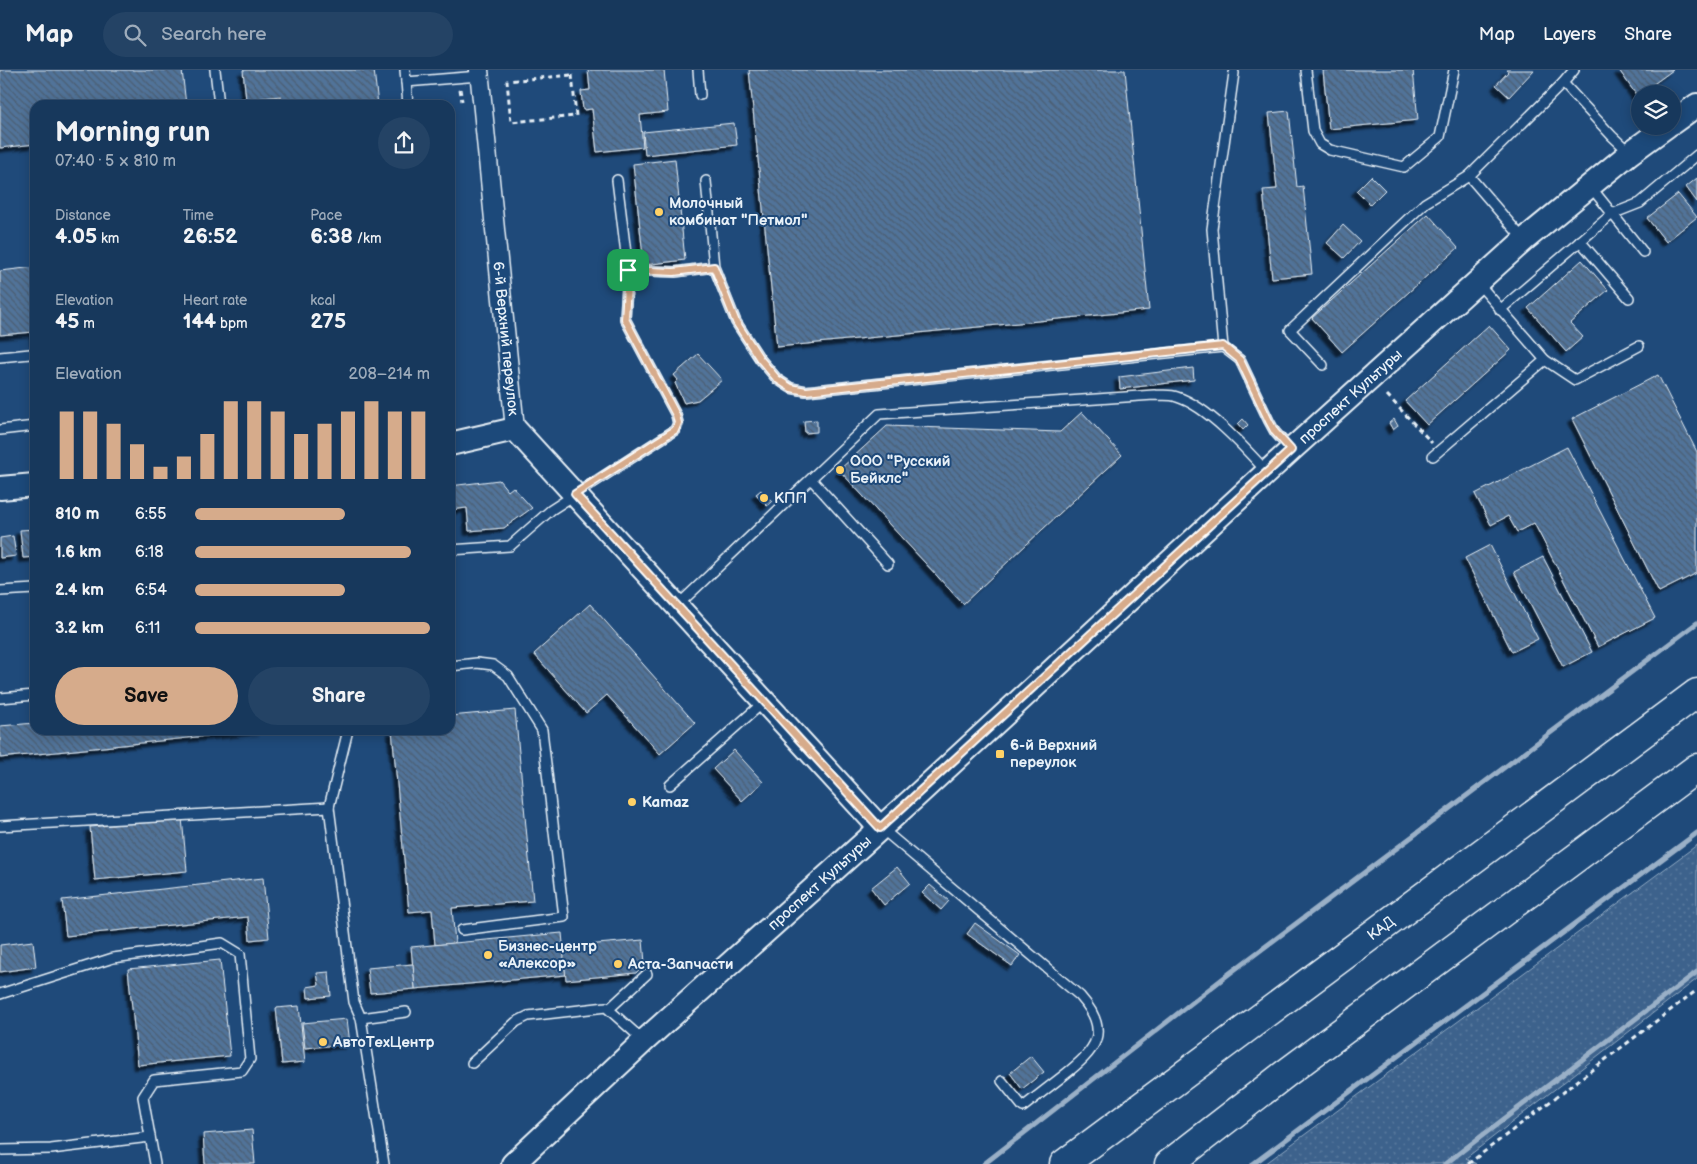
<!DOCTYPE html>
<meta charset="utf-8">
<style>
body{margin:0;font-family:"Balsamiq Sans",sans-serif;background:#244365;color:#f1f3f6;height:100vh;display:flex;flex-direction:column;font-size:19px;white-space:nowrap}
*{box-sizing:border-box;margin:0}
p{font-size:16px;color:#9eacbb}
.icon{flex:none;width:28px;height:28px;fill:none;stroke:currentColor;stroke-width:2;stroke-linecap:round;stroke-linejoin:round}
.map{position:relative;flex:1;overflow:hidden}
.sheet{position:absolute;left:30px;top:30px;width:425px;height:635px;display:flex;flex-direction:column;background:#17385c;border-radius:15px;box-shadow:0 2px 12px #0003,0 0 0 1px #365272}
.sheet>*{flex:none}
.fabs{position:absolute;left:1631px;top:15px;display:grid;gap:10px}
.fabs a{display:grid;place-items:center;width:50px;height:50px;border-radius:50%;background:#17385c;box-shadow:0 2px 12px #0003,0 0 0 1px #365272;font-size:25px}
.pin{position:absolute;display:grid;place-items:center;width:42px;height:42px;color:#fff;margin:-21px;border-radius:10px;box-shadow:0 2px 8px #0006}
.round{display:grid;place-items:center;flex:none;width:52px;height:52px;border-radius:26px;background:#244365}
.summary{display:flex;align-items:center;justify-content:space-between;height:85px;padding:0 25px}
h1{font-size:28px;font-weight:700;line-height:38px}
.metrics{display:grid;grid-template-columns:repeat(3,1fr);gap:8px;height:85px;padding:5px 25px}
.metrics div{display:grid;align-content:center}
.metrics b{font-size:21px;font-weight:700}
.metrics small{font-size:14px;font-weight:400}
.metrics p{font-size:14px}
.chart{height:140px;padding:10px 25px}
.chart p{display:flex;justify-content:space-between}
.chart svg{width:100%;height:90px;margin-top:5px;stroke:#d6ab8b;stroke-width:6}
.primary-button{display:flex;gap:10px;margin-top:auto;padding:10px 25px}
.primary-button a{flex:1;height:58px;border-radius:30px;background:#d6ab8b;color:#111;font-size:20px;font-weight:700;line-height:58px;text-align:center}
.primary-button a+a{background:#244365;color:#f1f3f6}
ul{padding:0 25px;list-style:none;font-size:16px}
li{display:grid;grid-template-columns:80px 60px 1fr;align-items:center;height:38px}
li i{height:12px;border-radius:6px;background:#d6ab8b}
header{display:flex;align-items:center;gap:30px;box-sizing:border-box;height:70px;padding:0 25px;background:#17385c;border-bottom:1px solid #365272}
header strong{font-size:24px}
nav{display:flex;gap:28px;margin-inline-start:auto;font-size:18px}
.search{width:350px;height:45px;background:#244365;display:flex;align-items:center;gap:12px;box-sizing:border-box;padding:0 18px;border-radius:28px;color:#9eacbb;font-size:19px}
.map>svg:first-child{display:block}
.green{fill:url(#green-dots);stroke:#92aac2}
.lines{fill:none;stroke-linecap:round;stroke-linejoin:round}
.stream{stroke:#9ab0c7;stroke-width:5}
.building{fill:url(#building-back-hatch);stroke:#e8f1f8;filter:url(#shadow)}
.service-casing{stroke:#e8f1f8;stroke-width:12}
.minor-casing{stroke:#e8f1f8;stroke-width:21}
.tertiary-casing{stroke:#e8f1f8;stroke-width:26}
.motorway-casing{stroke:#e8f1f8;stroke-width:31}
.path{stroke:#e8f1f8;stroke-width:3;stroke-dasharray:5 4;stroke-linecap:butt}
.service{stroke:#1f4a7a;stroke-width:9}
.minor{stroke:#1f4a7a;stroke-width:18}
.tertiary{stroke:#1f4a7a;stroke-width:22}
.motorway{stroke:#1f4a7a;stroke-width:28}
.route-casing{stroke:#fff;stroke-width:10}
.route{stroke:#d6ab8b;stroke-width:6}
.poi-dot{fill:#ffd166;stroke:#1f4a7a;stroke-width:2}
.labels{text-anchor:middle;stroke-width:4;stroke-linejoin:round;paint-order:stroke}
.poi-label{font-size:15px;font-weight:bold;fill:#e8f1f8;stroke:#1f4a7a;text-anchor:start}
.street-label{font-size:15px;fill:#e8f1f8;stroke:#1f4a7a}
</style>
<header>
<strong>Map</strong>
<div class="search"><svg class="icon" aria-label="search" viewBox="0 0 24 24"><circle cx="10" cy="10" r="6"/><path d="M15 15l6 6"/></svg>Search here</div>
<nav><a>Map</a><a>Layers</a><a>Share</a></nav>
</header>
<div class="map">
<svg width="1697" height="1094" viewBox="0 0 1697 1094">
<defs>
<pattern id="green-dots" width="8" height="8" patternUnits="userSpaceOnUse" patternTransform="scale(1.25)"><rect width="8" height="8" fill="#3c628c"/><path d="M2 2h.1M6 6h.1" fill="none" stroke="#58799d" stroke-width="1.8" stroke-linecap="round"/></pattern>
<pattern id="building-back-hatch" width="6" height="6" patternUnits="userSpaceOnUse" patternTransform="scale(1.25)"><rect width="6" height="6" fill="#517399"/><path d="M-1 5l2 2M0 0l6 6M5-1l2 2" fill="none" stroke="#4c5e72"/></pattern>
<filter id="shadow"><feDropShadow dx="-4.5" dy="4.5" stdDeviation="1" flood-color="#0009"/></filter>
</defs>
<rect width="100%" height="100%" fill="#1f4a7a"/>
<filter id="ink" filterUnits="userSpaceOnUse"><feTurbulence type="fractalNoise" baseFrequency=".02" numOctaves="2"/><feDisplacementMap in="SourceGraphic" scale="10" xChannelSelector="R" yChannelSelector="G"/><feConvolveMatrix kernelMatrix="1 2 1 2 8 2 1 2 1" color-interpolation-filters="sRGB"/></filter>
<g filter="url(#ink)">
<polygon class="green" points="1697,775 1697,909 1466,1088 1476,1094 1265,1094"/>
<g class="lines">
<g class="stream">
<polyline points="984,1094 1230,903 1697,553"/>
<polyline points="1253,1094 1697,763"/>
<polyline points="1445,1094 1697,902"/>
</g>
</g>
<g class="building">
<polygon points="0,0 182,0 186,35 35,35 35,74 0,78"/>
<polygon points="243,0 374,0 378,35 282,35 281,26 246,30"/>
<polygon points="588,0 664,0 668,42 640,45 643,77 597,82 592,39 583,40 581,21 590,20"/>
<polygon points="749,0 1125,0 1149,240 777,277"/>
<polygon points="1323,0 1413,0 1418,50 1329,59"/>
<polygon points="1506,0 1534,0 1509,27 1496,15 1508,2"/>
<polygon points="1619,0 1673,0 1637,26"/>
<polygon points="1289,41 1297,117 1303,116 1312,204 1272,208 1263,120 1277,119 1269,43"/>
<polygon points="734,53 737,75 645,85 643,62"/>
<polygon points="675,89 685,190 644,195 633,94"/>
<polygon points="1371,106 1385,120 1370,135 1356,121"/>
<polygon points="1697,108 1697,132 1686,117"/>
<polygon points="1678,124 1697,147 1666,172 1647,148"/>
<polygon points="1428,144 1458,178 1342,282 1312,248"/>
<polygon points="1343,155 1360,171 1344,188 1327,173"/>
<polygon points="1582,190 1608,220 1570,253 1583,267 1566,282 1528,238"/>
<polygon points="35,197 35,271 34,262 0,265 0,201"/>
<polygon points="1489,255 1511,280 1427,355 1405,331"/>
<polygon points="698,284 722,310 698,330 684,333 675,313 678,310 674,305"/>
<polygon points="1193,298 1194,310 1120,319 1119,307"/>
<polygon points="1658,305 1697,382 1697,503 1659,522 1572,349"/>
<polygon points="1082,342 1122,385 963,534 839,400 887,356 1060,362"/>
<polygon points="1243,349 1248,355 1243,360 1238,354"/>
<polygon points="1394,349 1398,356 1393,360 1389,353"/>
<polygon points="817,350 817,362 805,363 804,351"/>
<polygon points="1567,377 1655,548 1598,577 1534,453 1517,462 1508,446 1491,455 1475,424"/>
<polygon points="499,410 508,421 513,417 532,438 504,458 469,461 467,438 450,440 450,416"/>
<polygon points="761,420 772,432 767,436 756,424"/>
<polygon points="35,459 35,487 23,488 20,460"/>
<polygon points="13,466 16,486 0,488 0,468"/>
<polygon points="1490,475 1538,569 1512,582 1465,488"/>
<polygon points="1543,487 1592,582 1563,597 1514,502"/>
<polygon points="590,534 695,653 660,684 607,625 586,643 534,584"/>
<polygon points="515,640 533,831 452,838 455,873 435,875 432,840 409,842 392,660 450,660 450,646"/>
<polygon points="35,653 35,660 263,660 0,688 0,656"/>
<polygon points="734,680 763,712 742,731 713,699"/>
<polygon points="182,748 187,801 95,810 90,757"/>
<polygon points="897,797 910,813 884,835 871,818"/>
<polygon points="263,808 269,868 250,870 248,847 66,866 62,830"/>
<polygon points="930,815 949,831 941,840 922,823"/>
<polygon points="975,853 1020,885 1012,896 967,864"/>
<polygon points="562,863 566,905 415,919 411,877"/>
<polygon points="643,870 645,893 636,903 566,910 563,877"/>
<polygon points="33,871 36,897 0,902 0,875"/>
<polygon points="220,890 230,986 138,995 128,899"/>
<polygon points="413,894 415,919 370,923 367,898"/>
<polygon points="329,902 331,926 308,928 307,917 319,915 317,903"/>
<polygon points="299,936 305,992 282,994 276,938"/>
<polygon points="347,949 350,974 305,978 302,953"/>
<polygon points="1031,986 1044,1002 1022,1019 1010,1003"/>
<polygon points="252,1060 255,1094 205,1094 203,1064"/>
</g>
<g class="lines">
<defs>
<g id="service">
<polyline points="215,0 219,35"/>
<polyline points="405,0 408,35"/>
<polyline points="698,0 700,25"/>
<polyline points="1306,0 1313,61 1320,74 1330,80 1404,97 1440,67 1454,0"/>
<polyline points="1574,0 1563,13 1612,66 1629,82"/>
<polyline points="406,12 479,6"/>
<polyline points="1469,106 1524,170"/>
<polyline points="706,111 714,197 736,252 760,289 777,309 791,318 806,321 1223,277 1212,159 1234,3"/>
<polyline points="1590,116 1643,182"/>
<polyline points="1580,171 1629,228"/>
<polyline points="628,200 675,202 714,197"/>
<polyline points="1478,213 1545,290"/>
<polyline points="1500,240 1612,144 1640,133 1697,85"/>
<polyline points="1223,277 1240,290 1269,351 1275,362 1290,379"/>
<polyline points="0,287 30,284"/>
<polyline points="1323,295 1290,260 1425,133 1469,106 1563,13"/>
<polyline points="0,360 35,356"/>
<polyline points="1433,386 1545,290 1575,310 1639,276"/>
<polyline points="812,410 888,494"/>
<polyline points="450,480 510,476 551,440 675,360 678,353 676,345 625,249 628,200 617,110"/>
<polyline points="0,521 35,519"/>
<path d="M677 536 879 344 1154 325C1161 326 1170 324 1177 327 1207 336 1245 378 1266 401"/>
<polyline points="450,596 477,593 493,595 508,606 542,660 564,847 462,860"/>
<polyline points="0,628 35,625"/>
<polyline points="670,715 765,631"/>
<polyline points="329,737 348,660"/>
<polyline points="0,756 329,737 354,932 361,948 384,1094"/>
<path d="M881 758 1080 926C1112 962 1096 980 1063 1006 1050 1016 1036 1027 1023 1037L1002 1011"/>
<polyline points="0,924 113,888 222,873 240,884 250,989 242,1001 154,1010 143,1027 155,1094"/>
<polyline points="609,939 647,904"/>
<polyline points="361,948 406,942"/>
<polyline points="472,993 516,952 528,946 606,937 643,970"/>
<polyline points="0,1080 51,1079 150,1067"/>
</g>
<g id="minor">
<path id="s1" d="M479 0 515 359"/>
</g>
<g id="tertiary">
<polyline points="1672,53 1697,35"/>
<polyline points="450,374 515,359 880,758"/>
<polyline points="0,418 35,415"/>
<path id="s2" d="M513 1094 644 971 914 728 1291 380 1524 170 1630 83 1667 56"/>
</g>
<g id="motorway">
<path id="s3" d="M1064 1094 1697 623"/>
<polyline points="1169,1094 1285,1004 1697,698"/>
</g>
</defs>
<use href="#service" class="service-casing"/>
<use href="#minor" class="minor-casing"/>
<use href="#tertiary" class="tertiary-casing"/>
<use href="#motorway" class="motorway-casing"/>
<g class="path">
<polygon points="572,5 576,46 511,52 507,11"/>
<polyline points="460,19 462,31"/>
<polyline points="1387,325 1432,373"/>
<polyline points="1468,1094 1697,920"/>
</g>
<use href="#service" class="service"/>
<use href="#minor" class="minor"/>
<use href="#tertiary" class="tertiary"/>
<use href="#motorway" class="motorway"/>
</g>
</g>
<g class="lines" filter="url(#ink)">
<defs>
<polygon id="route" points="714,197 736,252 760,289 777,309 791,318 806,321 1223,276 1240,290 1269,351 1275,362 1291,380 880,758 575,424 675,360 678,353 676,345 625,249 628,200 674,202"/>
</defs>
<use href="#route" class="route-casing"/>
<use href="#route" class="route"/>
</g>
<g class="poi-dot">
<circle cx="659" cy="142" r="5"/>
<circle cx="840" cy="400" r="5"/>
<circle cx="764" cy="428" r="5"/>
<rect x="995" y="679" width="10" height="10" rx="2.5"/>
<circle cx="632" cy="732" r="5"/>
<circle cx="488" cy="885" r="5"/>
<circle cx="618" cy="894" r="5"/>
<circle cx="323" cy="972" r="5"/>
</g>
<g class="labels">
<g class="poi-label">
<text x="669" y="138">Молочный<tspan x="669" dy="17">комбинат "Петмол"</tspan></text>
<text x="850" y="396">ООО "Русский<tspan x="850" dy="17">Бейклс"</tspan></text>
<text x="774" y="433">КПП</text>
<text x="1010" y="680">6-й Верхний<tspan x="1010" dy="17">переулок</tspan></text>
<text x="642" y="737">Kamaz</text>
<text x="498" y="881">Бизнес-центр<tspan x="498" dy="17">«Алексор»</tspan></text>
<text x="628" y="899">Аста-Запчасти</text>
<text x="333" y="977">АвтоТехЦентр</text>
</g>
<g class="street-label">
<text dy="5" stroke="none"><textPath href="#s1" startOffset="270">6-й Верхний переулок</textPath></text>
<text dy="5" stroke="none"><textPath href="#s2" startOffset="1136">проспект Культуры</textPath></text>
<text dy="5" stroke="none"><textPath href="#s2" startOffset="416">проспект Культуры</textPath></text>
<text dy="5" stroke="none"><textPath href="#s3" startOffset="395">КАД</textPath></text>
</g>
</g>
</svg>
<div class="fabs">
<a><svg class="icon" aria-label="layers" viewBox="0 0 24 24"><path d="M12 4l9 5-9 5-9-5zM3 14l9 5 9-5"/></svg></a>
</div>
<div class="pin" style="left:628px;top:200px;background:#1e9e55"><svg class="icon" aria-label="arrive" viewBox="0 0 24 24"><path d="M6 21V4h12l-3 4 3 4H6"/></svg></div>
<section class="sheet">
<div class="summary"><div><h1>Morning run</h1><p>07:40 · 5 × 810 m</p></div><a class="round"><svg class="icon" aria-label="share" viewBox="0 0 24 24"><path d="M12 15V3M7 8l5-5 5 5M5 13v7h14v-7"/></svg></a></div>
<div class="metrics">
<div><p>Distance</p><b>4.05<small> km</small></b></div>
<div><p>Time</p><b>26:52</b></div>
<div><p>Pace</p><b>6:38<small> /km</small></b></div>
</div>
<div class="metrics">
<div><p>Elevation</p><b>45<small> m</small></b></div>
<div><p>Heart rate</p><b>144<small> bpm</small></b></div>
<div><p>kcal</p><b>275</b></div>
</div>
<div class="chart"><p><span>Elevation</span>208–214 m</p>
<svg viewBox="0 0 160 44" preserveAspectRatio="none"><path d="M5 44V11M15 44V11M25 44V17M35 44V27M45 44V38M55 44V33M65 44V22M75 44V6M85 44V6M95 44V11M105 44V22M115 44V17M125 44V11M135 44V6M145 44V11M155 44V11"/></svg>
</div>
<ul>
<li><b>810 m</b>6:55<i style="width:64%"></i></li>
<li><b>1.6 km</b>6:18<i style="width:92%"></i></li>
<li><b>2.4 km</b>6:54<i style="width:64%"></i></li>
<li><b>3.2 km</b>6:11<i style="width:100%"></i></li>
</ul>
<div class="primary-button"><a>Save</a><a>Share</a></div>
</section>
</div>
